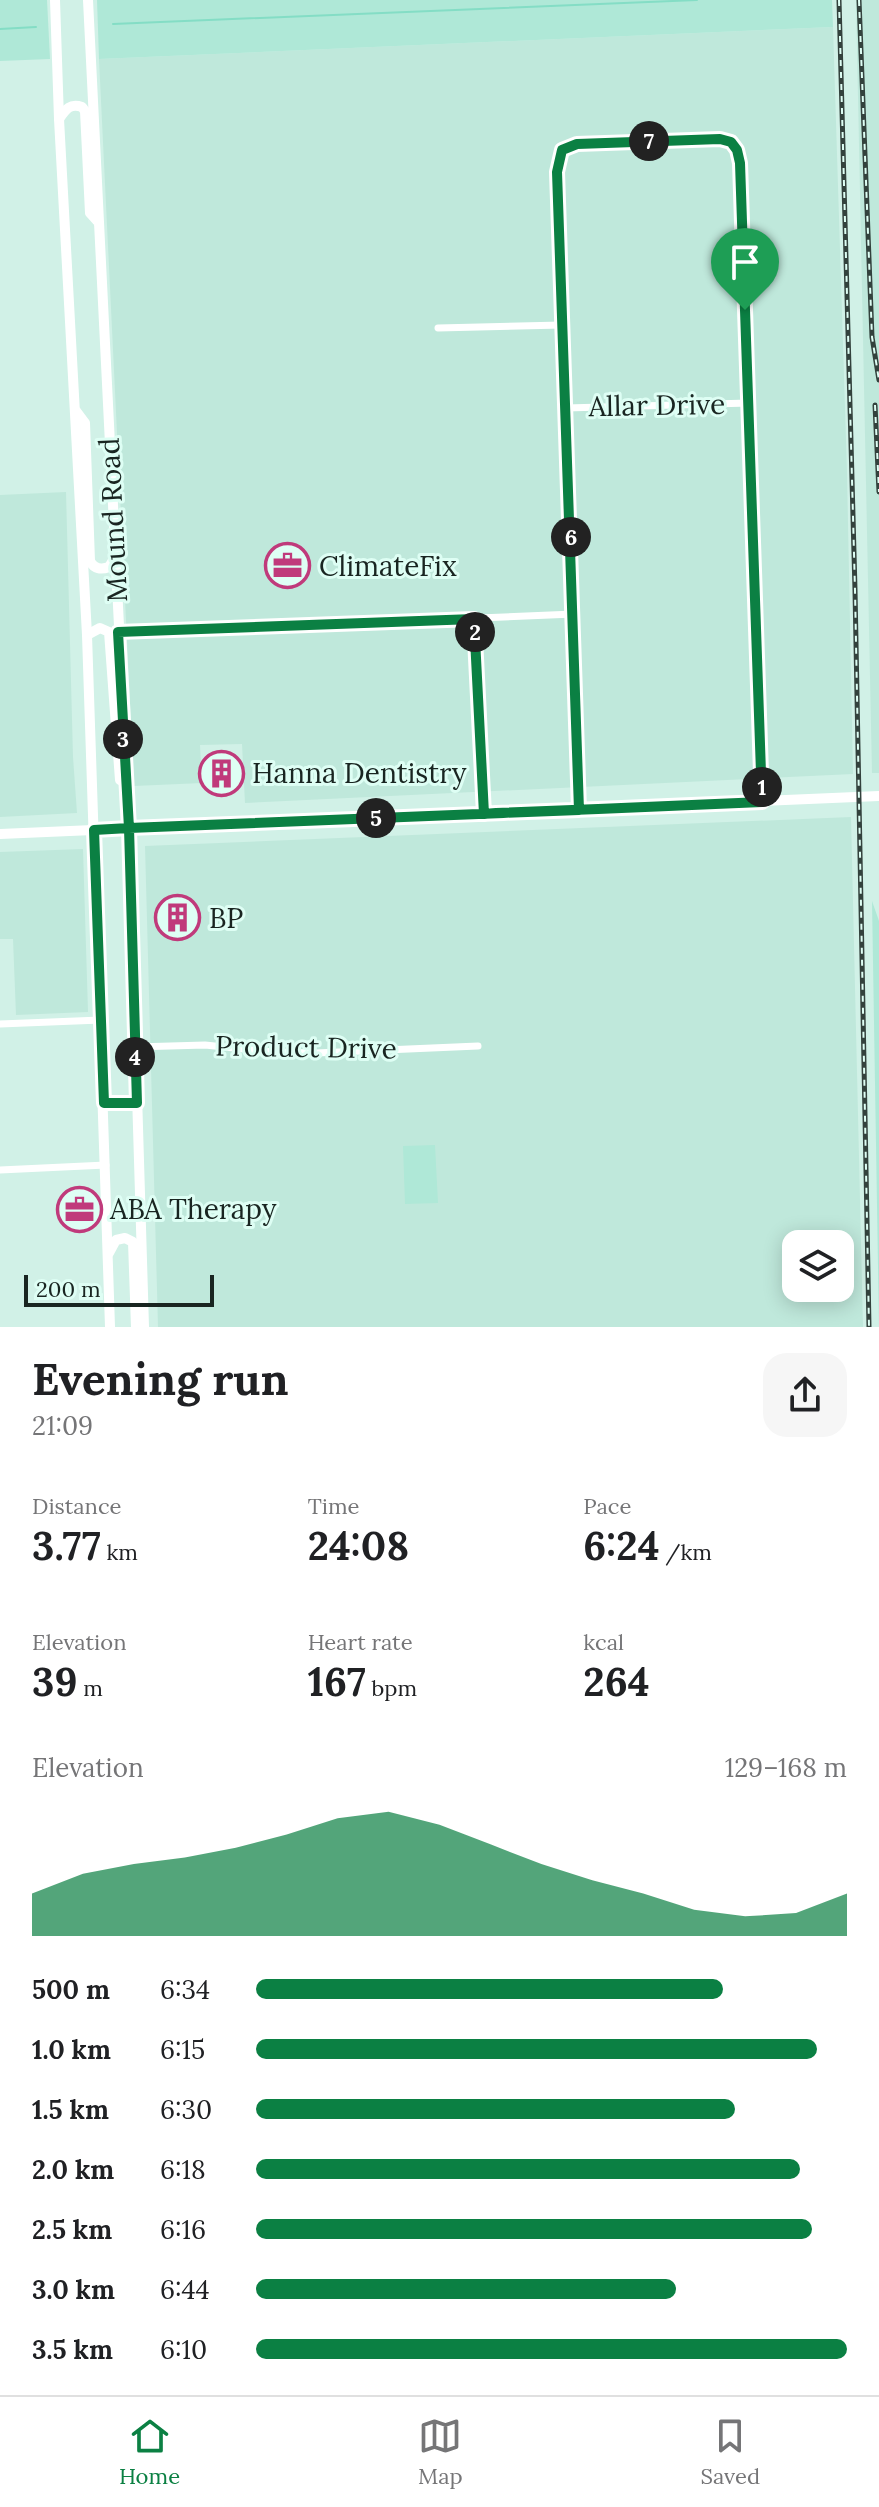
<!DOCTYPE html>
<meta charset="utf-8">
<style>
body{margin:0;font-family:Lora,serif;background:#f6f6f6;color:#202124;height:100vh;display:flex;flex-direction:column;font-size:30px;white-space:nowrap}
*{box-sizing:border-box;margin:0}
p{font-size:26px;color:#757577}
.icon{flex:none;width:44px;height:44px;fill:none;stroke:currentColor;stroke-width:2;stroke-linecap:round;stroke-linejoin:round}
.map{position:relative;height:1327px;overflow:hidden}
.details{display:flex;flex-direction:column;background:#fff;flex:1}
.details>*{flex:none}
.fabs{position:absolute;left:782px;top:1230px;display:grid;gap:16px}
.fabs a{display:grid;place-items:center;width:72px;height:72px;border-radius:16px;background:#fff;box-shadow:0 4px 20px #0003;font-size:40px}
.scale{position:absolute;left:24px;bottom:20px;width:190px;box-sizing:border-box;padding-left:8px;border:4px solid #192521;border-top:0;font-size:22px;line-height:28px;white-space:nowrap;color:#192521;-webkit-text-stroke:6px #defef4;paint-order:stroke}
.pin{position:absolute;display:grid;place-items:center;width:68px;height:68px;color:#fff;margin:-82px -34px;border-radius:50% 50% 50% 0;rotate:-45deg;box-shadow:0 0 8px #0007}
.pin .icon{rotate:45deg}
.km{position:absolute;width:40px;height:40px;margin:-20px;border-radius:50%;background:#222;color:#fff;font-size:22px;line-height:40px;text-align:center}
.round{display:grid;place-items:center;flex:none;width:84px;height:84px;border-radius:24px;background:#f6f6f6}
.headline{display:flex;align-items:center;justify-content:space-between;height:136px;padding:0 32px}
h1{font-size:44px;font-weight:700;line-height:60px}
.metrics{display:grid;grid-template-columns:repeat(3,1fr);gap:12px;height:136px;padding:8px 32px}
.metrics div{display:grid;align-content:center}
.metrics b{font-size:40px;font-weight:700}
.metrics small{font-size:22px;font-weight:400}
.metrics p{font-size:22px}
.chart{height:224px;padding:16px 32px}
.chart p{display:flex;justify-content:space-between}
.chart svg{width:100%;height:144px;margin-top:8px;fill:#0b8043;opacity:.7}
ul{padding:0 32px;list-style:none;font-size:26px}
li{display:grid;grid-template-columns:128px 96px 1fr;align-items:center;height:60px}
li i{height:20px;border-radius:10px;background:#0b8043}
.dock{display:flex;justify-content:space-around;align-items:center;height:112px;border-top:2px solid #e0e0e0;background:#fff;font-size:22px;color:#757577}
.dock a{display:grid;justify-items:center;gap:4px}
.dock .current{color:#0b8043}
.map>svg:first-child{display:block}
.built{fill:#bfe8db;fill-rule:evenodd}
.green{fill:#afe8d7}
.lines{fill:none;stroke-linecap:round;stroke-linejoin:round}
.stream{stroke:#84ddc5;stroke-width:2}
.minor{stroke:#fff;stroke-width:7}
.secondary{stroke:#fff;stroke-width:10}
.rail-casing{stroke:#33423d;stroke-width:5}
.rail{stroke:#defef4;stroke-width:2;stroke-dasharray:6;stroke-linecap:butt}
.route-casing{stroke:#fff;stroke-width:16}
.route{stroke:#0b8043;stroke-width:10}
.labels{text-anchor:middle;stroke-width:6;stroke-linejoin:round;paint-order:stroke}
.street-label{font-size:28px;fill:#192521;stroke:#defef4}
.poi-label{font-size:28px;fill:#192521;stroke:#defef4;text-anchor:start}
</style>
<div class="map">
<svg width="879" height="1327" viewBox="0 0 879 1327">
<rect width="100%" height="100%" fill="#d1f1e7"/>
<g class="built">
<polygon points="856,0 879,0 879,773 872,773"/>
<polygon points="833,27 847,472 853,774 245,803 242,744 200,745 202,783 134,786 99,59"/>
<polygon points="66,492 73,757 77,813 0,817 0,495"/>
<path d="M851 817 863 1327H158L145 846ZM796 1244H840V1288H796Z"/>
<polygon points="83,849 88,1012 16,1015 13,939 0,939 0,852"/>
</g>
<g class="green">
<polygon points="0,0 47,0 50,59 0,61"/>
<polygon points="97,0 832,0 833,27 99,59"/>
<polygon points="872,901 879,921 879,1327"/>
<polygon points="435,1145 438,1203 405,1204 403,1146"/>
</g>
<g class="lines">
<g class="stream">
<polyline points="113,24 697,0"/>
<polyline points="0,29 36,27"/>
</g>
<g class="minor">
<polyline points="438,328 562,325"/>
<polyline points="566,408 749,403"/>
<polyline points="479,618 574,614"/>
<polyline points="118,632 474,619 484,814"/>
<polyline points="579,810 557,172 562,150 577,144 725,139 731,142 739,156 762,802"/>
<polyline points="0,1024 101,1020"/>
<polyline points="135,1047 205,1045 273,1052 316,1053 478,1046"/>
<polyline points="0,1170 106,1165"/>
</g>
<g class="secondary">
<polyline points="55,0 59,119 87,635 110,1327"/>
<polyline points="88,0 129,828 144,1327"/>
<path d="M59 119C66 109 70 103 82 107L85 111 90 213 99 223"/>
<path d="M76 411 85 423 90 561C94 569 101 570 109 567L115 557"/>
<polyline points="87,635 100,628 109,632 120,780"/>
<polyline points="0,834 879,796"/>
<polyline points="104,1103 137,1103"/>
<polyline points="109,1253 116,1240 125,1238 133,1242 136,1327"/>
</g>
<defs>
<g id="rail">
<polyline points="839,0 855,590 869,1327"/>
<polyline points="859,0 872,337 879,380"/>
<polyline points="875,405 879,492"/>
</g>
</defs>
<use href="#rail" class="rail-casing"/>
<use href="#rail" class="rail"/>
</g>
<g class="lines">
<defs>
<polyline id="route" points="745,310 762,802 598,809 496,813 484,814 474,619 118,632 129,828 94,830 104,1103 137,1103 129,828 579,810 557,172 562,150 577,144 720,139 731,142 737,150 740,163 745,310"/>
</defs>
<use href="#route" class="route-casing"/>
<use href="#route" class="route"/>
</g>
<defs>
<symbol id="office-ring" viewBox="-11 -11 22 22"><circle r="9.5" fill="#defef4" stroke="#c03a7b" stroke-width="1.5"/><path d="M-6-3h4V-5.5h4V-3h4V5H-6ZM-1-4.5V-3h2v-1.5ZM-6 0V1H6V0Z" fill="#c03a7b"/></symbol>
<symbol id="building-ring" viewBox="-11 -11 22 22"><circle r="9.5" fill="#defef4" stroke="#c03a7b" stroke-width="1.5"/><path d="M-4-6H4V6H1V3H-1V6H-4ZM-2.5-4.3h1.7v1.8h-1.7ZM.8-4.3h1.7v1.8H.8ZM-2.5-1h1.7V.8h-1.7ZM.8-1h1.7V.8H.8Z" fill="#c03a7b"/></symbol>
</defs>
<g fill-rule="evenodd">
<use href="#office-ring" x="262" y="540" width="51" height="51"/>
<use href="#building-ring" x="196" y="748" width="51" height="51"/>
<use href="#building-ring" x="152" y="892" width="51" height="51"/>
<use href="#office-ring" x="54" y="1184" width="51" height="51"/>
</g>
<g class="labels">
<g class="street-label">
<text transform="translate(657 405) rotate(-1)" y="10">Allar Drive</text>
<text transform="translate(113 520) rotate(-93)" y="10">Mound Road</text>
<text transform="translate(306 1047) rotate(1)" y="10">Product Drive</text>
</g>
<g class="poi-label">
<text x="319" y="576">ClimateFix</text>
<text x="252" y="783">Hanna Dentistry</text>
<text x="209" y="928">BP</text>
<text x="110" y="1219">ABA Therapy</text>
</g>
</g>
</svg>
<div class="fabs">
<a><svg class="icon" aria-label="layers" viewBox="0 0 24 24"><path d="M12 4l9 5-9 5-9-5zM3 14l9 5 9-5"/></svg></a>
</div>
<div class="scale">200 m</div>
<div class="pin" style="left:745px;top:310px;background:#1e9e55"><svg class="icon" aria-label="arrive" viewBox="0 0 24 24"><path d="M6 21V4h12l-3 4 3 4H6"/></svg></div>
<b class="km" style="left:762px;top:787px">1</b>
<b class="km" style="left:475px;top:632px">2</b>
<b class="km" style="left:123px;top:739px">3</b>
<b class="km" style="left:135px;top:1057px">4</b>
<b class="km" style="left:376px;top:818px">5</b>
<b class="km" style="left:571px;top:537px">6</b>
<b class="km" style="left:649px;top:141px">7</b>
</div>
<section class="details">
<div class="headline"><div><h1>Evening run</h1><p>21:09</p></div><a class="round"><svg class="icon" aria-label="share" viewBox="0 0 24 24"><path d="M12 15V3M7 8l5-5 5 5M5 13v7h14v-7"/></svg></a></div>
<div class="metrics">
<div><p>Distance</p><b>3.77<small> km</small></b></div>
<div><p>Time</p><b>24:08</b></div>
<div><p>Pace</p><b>6:24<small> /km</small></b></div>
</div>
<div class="metrics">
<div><p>Elevation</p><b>39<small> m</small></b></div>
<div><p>Heart rate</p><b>167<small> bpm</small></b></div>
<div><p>kcal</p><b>264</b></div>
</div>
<div class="chart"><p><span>Elevation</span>129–168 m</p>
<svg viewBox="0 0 160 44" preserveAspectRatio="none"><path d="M0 44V31L10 25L20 22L30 20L40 17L50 13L60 8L70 6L80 10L90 16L100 22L110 27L120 31L130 36L140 38L150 37L160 31V44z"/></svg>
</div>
<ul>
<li><b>500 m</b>6:34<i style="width:79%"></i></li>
<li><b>1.0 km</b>6:15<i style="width:95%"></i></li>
<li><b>1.5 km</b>6:30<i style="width:81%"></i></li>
<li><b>2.0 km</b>6:18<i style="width:92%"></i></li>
<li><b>2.5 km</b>6:16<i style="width:94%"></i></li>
<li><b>3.0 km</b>6:44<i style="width:71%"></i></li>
<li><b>3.5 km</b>6:10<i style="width:100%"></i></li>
</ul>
</section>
<nav class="dock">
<a class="current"><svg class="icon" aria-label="home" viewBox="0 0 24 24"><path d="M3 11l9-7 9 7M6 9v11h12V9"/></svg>Home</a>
<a><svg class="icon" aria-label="map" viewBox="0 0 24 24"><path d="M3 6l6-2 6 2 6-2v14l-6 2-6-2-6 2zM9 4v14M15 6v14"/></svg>Map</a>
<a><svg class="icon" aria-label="saved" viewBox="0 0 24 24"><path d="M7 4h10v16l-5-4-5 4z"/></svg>Saved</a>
</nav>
